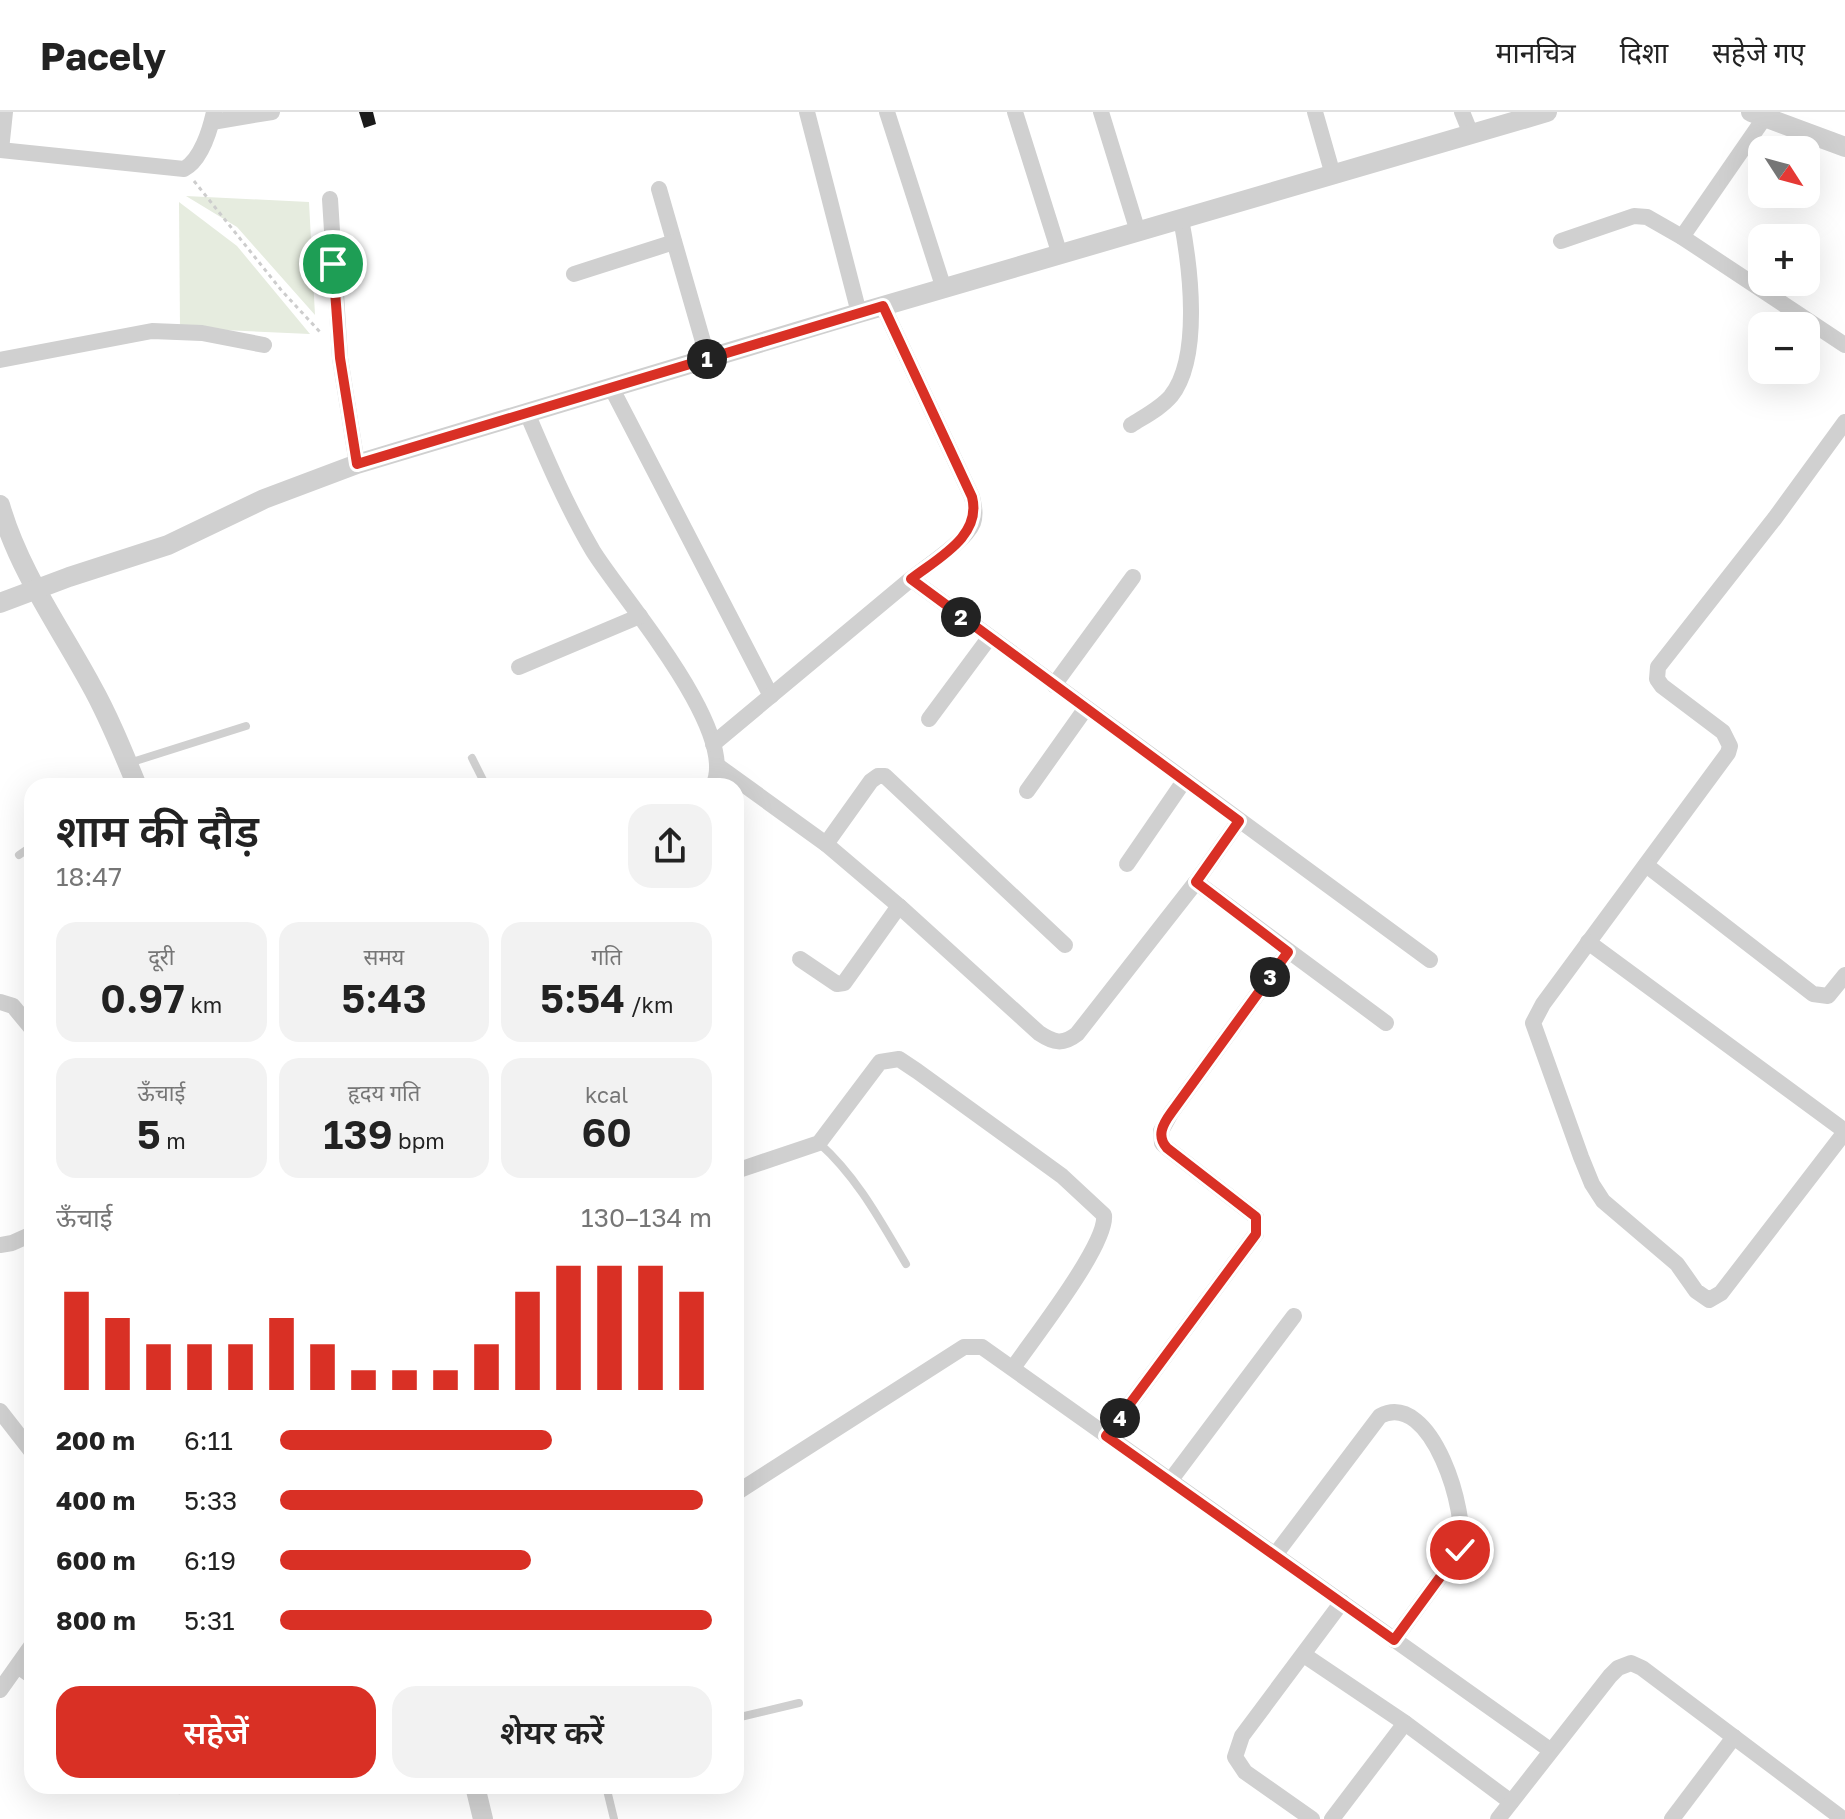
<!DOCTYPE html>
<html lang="hi">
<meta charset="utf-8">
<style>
body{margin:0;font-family:"Golos Text","Noto Sans Devanagari",sans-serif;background:#f2f2f2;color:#222;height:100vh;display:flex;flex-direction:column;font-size:30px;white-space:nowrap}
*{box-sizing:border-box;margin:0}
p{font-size:26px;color:#767676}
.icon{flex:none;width:44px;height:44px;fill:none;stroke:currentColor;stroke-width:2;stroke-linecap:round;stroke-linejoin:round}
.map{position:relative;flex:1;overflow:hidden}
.side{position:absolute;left:24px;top:666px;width:720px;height:1016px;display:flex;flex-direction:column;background:#fff;border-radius:24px;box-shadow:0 8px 32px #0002}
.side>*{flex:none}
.needle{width:52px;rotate:126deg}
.tools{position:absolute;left:1748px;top:24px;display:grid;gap:16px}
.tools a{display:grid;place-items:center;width:72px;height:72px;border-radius:16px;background:#fff;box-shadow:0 8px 32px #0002;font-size:40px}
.pin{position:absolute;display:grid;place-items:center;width:68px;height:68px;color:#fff;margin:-34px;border:4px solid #fff;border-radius:50%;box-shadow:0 2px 8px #0007}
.km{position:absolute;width:40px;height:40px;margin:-20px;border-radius:50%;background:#222;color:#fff;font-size:22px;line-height:40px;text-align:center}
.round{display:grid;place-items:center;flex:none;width:84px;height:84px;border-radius:24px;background:#f2f2f2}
.headline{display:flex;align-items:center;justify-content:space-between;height:136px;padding:0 32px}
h1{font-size:44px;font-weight:600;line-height:60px}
.metrics{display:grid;grid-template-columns:repeat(3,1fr);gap:12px;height:136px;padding:8px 32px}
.metrics div{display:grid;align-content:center;border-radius:20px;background:#f2f2f2;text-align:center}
.metrics b{font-size:40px;font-weight:600}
.metrics small{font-size:22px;font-weight:400}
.metrics p{font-size:22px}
.chart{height:224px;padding:16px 32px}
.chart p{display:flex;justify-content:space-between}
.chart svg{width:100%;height:144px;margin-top:8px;stroke:#d93025;stroke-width:6}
.action{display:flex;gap:16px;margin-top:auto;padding:16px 32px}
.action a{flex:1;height:92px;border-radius:24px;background:#d93025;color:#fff;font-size:32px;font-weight:600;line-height:92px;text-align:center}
.action a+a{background:#f2f2f2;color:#222}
ul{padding:0 32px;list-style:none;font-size:26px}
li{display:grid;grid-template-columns:128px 96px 1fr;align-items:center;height:60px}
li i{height:20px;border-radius:10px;background:#d93025}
header{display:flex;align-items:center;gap:48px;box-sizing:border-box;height:112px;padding:0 40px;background:#fff;border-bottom:2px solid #e0e0e0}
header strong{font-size:38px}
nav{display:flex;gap:44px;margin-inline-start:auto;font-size:28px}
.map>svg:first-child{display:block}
.green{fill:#e6ecdf}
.building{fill:#1a1a1a}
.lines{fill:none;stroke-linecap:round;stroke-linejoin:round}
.path{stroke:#cdcdcd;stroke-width:3;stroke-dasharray:4 4;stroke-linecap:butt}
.service{stroke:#d0d0d0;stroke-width:8}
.minor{stroke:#d0d0d0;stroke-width:16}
.tertiary{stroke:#d0d0d0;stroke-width:20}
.route-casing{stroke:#fff;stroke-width:16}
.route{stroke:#d93025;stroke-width:10}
</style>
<header>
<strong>Pacely</strong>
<nav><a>मानचित्र</a><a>दिशा</a><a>सहेजे गए</a></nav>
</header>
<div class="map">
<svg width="1845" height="1707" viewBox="0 0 1845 1707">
<rect width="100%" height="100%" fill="#fff"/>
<g class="green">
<polygon points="186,84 309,90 315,203 237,115"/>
<polygon points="179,90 237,134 310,222 180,216"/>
</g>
<polygon class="building" points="359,0 373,0 376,12 364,16"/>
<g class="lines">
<polyline class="path" points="194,69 282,179 320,220"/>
<g class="service">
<polyline points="472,646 486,674"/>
<polyline points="129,651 246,614"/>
<polyline points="19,743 32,734"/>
<path d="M819 1031C857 1065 880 1108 906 1152"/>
<polyline points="15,1557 32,1569"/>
<polyline points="736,1606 799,1591"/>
<polyline points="174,1674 179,1678"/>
<polyline points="606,1674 614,1707"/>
</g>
<g class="minor">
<polyline points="807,0 859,201"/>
<polyline points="887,0 944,177"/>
<polyline points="1015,0 1060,143"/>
<polyline points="1101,0 1138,120"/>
<polyline points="1315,0 1333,63"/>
<polyline points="1462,0 1471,22"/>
<polyline points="212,10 272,0"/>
<path d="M0 38 184 57C201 48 210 18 214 0"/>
<polyline points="1,38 5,0"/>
<polyline points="659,77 708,247"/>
<polyline points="330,87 340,246 357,352"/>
<polyline points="1682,125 1765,5"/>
<polyline points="1561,129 1634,104 1647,105 1682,125 1845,233"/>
<polyline points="574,162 674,130"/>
<path d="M883 194 972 385C974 394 976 402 973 411 965 430 928 453 911 467L1430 848"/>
<polyline points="0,248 152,219 202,221 264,233"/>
<polyline points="611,275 771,584"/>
<path d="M527 301C547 348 567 395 593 439 622 486 740 619 713 674"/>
<polyline points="1845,310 1775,406 1658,555 1657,567 1662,574 1723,620 1730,634 1728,641 1543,892 1533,911 1581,1045 1592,1072 1603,1089 1677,1152 1696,1179 1709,1188 1721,1181 1845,1020"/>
<path d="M1131 313C1145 304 1161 296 1171 284 1202 245 1190 153 1181 107"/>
<polyline points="519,555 640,504"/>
<polyline points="1054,573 1133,465"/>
<polyline points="929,607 989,526"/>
<polyline points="713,632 911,467"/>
<path d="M718 654 826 732 899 794 1039 921C1054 931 1063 933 1077 922L1196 770 1239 709"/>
<polyline points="1027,679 1086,596"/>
<polyline points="826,732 871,669 878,664 885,664 1065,833"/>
<polyline points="1127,752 1184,669"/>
<polyline points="1646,753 1813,882 1828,884 1845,863"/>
<polyline points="1196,770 1386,911"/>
<polyline points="1588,830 1845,1019"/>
<polyline points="800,847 837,872 844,871 899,794"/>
<polyline points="0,890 13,894 32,917"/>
<path d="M736 1059 819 1031 880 950 899 947 917 959 1062 1064 1104 1103C1108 1132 1032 1228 1013 1256"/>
<polyline points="0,1133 12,1131 32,1122"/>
<polyline points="0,1299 32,1340"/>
<polyline points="1106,1324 1256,1122 1256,1105 1167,1036 1162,1031 1161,1019 1171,1001 1288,840"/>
<polyline points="1170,1369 1294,1204"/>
<polyline points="736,1381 964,1235 982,1235 1550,1638"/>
<path d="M1275 1443 1380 1304C1432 1277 1469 1403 1460 1438L1394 1528"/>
<polyline points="1304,1543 1405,1611 1511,1690"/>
<polyline points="0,1578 32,1533"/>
<polyline points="1312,1707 1245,1660 1235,1645 1242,1624 1342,1490"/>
<polyline points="1332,1707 1405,1611"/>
<polyline points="1498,1707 1610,1564 1618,1556 1631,1551 1642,1556 1843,1707"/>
<polyline points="1672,1707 1734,1625"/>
</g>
<g class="tertiary">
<polyline points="1751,0 1845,35"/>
<path d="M0 393C19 459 59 514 91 573 109 605 123 640 137 674"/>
<polyline points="0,491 69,465 168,433 264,387 357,352 859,201 1547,0"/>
<polyline points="475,1674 483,1707"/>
</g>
</g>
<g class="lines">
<defs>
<path id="route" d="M333 152 340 246 357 352 883 194 972 385C982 424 938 446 911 467L1239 709 1196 770 1288 840 1171 1001C1163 1012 1156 1024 1167 1036L1256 1105V1122L1106 1324 1394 1528 1460 1438"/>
</defs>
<use href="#route" class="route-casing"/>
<use href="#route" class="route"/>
</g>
</svg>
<div class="tools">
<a><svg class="needle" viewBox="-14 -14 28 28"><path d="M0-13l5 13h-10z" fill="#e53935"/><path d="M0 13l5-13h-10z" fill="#767676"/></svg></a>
<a>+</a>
<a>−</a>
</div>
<div class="pin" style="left:333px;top:152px;background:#1e9e55"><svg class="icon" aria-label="arrive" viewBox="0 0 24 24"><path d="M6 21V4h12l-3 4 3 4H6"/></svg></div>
<div class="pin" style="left:1460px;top:1438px;background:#d93025"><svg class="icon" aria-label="check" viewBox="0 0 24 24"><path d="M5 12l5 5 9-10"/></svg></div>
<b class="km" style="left:707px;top:247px">1</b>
<b class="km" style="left:961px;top:505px">2</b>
<b class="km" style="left:1270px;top:865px">3</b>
<b class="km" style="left:1120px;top:1306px">4</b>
<section class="side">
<div class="headline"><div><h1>शाम की दौड़</h1><p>18:47</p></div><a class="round"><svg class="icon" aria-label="share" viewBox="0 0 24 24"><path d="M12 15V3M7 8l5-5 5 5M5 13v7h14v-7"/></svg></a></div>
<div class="metrics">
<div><p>दूरी</p><b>0.97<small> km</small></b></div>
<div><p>समय</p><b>5:43</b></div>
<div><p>गति</p><b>5:54<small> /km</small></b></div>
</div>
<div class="metrics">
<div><p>ऊँचाई</p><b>5<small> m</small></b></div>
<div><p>हृदय गति</p><b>139<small> bpm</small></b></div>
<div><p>kcal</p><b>60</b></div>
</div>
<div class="chart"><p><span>ऊँचाई</span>130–134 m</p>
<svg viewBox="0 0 160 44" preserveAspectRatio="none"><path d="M5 44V14M15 44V22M25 44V30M35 44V30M45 44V30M55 44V22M65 44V30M75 44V38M85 44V38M95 44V38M105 44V30M115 44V14M125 44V6M135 44V6M145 44V6M155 44V14"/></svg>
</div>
<ul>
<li><b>200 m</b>6:11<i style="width:63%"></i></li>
<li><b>400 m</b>5:33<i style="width:98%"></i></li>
<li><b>600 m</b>6:19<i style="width:58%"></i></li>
<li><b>800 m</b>5:31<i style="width:100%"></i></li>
</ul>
<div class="action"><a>सहेजें</a><a>शेयर करें</a></div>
</section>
</div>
